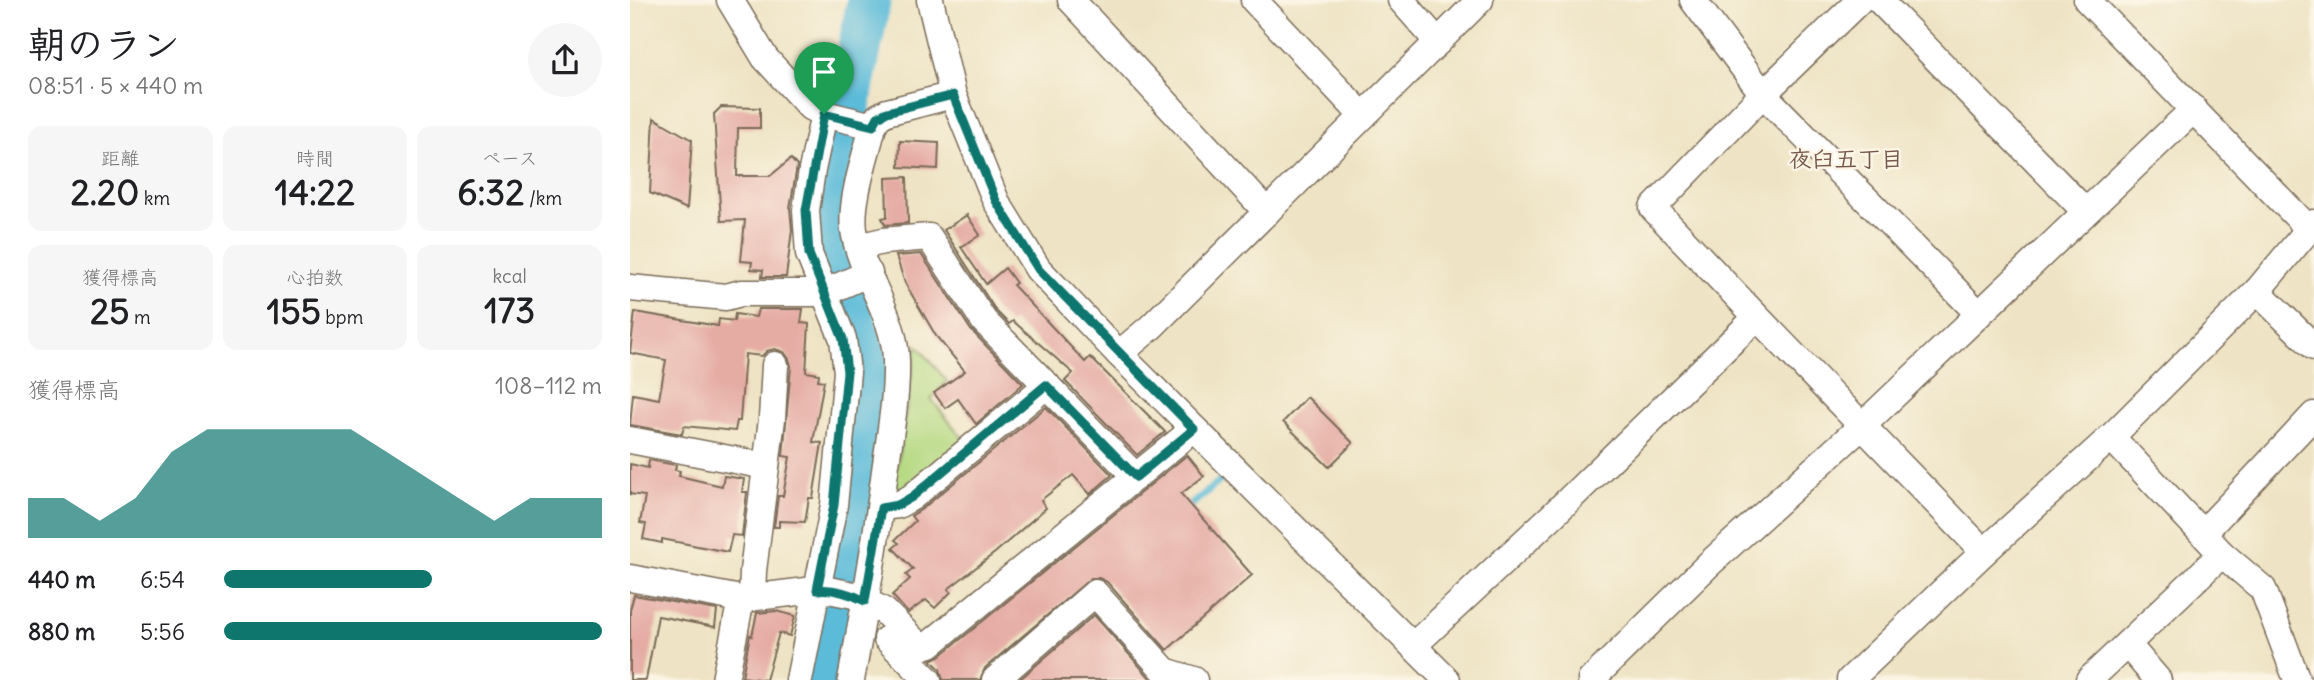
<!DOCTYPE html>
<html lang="ja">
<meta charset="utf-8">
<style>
body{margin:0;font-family:Delius,"Klee One",sans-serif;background:#f6f6f6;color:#202124;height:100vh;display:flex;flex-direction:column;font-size:26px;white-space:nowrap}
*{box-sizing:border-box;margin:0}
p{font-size:23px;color:#757577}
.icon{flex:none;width:38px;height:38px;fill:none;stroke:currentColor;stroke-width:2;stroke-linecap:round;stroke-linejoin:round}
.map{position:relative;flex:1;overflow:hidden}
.panel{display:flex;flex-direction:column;background:#fff;width:630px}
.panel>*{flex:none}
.pin{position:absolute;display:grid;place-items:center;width:60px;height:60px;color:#fff;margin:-72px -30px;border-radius:50% 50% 50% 0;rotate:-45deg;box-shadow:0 0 7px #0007}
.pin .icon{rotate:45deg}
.round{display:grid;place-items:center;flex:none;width:74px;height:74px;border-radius:37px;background:#f6f6f6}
.head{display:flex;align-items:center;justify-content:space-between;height:119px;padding:0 28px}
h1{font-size:38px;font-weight:700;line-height:52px}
.metrics{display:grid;grid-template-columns:repeat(3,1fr);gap:10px;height:119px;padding:7px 28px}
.metrics div{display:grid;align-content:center;border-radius:14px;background:#f6f6f6;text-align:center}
.metrics b{font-size:35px;font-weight:700}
.metrics small{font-size:19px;font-weight:400}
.metrics p{font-size:19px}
.chart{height:196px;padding:14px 28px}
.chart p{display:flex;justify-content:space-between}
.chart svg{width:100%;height:126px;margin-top:7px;fill:#0f766e;opacity:.7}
ul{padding:0 28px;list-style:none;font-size:23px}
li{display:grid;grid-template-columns:112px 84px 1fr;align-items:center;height:52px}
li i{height:18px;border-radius:9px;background:#0f766e}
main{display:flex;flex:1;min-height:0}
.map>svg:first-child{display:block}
.green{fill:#b5d982;stroke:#788250;stroke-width:2}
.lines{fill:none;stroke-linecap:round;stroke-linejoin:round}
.stream{stroke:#5bbbd9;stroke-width:7}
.river{stroke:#5bbbd9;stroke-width:44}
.building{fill:#e5aca4}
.minor-casing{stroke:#7a6b58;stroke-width:29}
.minor{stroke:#fff;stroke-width:26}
.route-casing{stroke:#fff;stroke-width:14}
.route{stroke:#0f766e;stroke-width:9}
.labels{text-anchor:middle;stroke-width:5;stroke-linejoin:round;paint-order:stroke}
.neighbourhood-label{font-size:23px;font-weight:bold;fill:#76584d;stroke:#fcf5e5}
</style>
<main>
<section class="panel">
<div class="head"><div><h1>朝のラン</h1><p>08:51 · 5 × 440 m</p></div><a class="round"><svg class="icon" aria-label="share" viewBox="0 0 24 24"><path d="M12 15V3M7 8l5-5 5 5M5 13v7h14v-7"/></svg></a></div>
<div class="metrics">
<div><p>距離</p><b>2.20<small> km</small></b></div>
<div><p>時間</p><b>14:22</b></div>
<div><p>ペース</p><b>6:32<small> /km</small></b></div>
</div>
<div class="metrics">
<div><p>獲得標高</p><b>25<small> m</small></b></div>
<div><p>心拍数</p><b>155<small> bpm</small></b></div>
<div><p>kcal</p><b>173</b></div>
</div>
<div class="chart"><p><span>獲得標高</span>108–112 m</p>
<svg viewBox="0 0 160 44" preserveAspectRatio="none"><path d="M0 44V30L10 30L20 38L30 30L40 14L50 6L60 6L70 6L80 6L90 6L100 14L110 22L120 30L130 38L140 30L150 30L160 30V44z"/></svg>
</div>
<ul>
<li><b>440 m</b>6:54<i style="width:55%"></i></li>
<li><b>880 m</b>5:56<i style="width:100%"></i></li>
</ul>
</section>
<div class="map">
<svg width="1684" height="680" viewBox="0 0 1684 680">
<rect width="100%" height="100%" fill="#fcf5e5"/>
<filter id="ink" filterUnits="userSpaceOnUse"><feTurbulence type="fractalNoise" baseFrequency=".0143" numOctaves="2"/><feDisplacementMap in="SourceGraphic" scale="14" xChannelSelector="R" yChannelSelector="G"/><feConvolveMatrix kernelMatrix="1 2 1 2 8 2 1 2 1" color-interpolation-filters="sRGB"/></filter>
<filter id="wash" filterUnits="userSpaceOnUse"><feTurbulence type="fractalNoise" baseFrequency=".00686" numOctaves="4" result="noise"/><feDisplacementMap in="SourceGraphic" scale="28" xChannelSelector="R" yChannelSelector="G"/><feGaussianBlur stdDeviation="1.57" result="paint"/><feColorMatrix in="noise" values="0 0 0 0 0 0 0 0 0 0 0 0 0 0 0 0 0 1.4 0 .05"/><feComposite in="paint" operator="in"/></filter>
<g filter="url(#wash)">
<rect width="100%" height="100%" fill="#eee3c4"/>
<polygon class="green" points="287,345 317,381 301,399 335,441 274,496 264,484"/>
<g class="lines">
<polyline class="stream" points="555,510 591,480"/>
<polyline class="river" points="192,680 223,513 238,366 194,229 239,0"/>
</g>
<g id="blocks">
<g class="building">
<polygon points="91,107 130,108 130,128 108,128 107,176 140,176 161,159 167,166 160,208 162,230 156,277 132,277 133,270 121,269 122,262 111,261 115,220 91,221 84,114"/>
<polygon points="24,118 62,140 57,209 20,193"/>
<polygon points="270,141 309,143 308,169 269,167"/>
<polygon points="277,177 278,223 255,225 252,218 257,217 256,178"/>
<polygon points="337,215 350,235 331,247 356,284 375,268 386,283 383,285 455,362 460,357 535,432 507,455 435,381 443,373 383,321 379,324 366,311 314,230"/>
<polygon points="291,254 341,330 393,384 346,424 328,399 315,408 304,393 335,371 306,336 275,283 266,256"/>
<polygon points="128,309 173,309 171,323 179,324 176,372 189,374 188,380 194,381 183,442 192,443 183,498 179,498 175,522 149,521 149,527 144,527 148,496 153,496 160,457 153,456 161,366 159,359 154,352 145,349 137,351 132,356 115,354 110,421 107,421 105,431 54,426 52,434 0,425 3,394 29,399 36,360 0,353 5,312 88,326 89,319 104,321 105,314 126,317"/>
<polygon points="677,397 723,443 699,467 653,422"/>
<polygon points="416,407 482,475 460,494 443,475 411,500 416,508 366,552 318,589 321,592 305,608 296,600 278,613 262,595 280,579 276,575 283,569 263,548 269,543 265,540 285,521 281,516 292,509"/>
<polygon points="557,455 574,476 551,494 622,575 537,650 477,582 469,578 461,578 355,668 350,680 313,680 310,669 301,660 310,656"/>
<polygon points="19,460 46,465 45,470 50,471 49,476 92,486 94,476 114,479 112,492 117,492 112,536 102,535 98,552 32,539 32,543 13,539 16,524 10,523 15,496 0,494 0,464 18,468"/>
<polygon points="4,595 87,610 85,627 28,616 16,680 0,680 0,610"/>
<polygon points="146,611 165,616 160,636 149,633 136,680 112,677 120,635 122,636 127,613"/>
<polygon points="464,615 522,680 389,680"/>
</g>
</g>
</g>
<g filter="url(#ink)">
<use href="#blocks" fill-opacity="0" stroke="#7a6b58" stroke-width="2"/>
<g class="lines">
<defs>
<g id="minor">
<polyline points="100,0 135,58 180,107 194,114 243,126"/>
<polyline points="300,0 323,95 366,201 408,269 489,354 817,680"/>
<polyline points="441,0 637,212"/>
<polyline points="624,0 733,116"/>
<polyline points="771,0 808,42"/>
<polyline points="1063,0 1133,94 1349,314"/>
<path d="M1230 0 1133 94 1023 208C1132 324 1244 437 1354 552"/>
<polyline points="1249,0 1455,211"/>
<polyline points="1457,0 1679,229"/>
<polyline points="228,247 253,241 299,237 354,321 506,477"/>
<polyline points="0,288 96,297 111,293 194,293 239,273"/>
<polyline points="1627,291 1684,347"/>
<polyline points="489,354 521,327 850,0"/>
<polyline points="1481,437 1592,554 1633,589 1667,680"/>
<polyline points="0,440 136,466"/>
<polyline points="251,507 268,505 282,497 417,385"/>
<polyline points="1573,533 1684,415"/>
<polyline points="0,578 111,599 193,589 224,595 254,611 290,647 300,644 564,429"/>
<polyline points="122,598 123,571 142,419 145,365"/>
<polyline points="257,639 298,680"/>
<polyline points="1497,644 1528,680"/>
<polyline points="783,646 922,516 1126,318"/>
<polyline points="95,680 111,599"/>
<polyline points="169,680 204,505 217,372 213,339 179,254 176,210 182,170 194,114"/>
<path d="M221 680C234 611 246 541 255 471 260 434 267 397 266 360 265 314 231 275 224 230 220 200 236 156 243 126L248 117 257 112 323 95"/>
<polyline points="365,680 465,593 535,671 564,680"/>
<polyline points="961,680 1079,564 1233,425 1564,109"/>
<polyline points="1220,680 1354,552 1481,437 1627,291 1684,223"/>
<polyline points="1459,680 1592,554"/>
</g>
</defs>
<use href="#minor" class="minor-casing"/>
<use href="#minor" class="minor"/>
</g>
</g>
<g class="lines" filter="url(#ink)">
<defs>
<path id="route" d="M323 95 366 201 408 269 564 429 506 477 416 385 282 497 268 505 251 508 235 601C222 594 203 588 187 590L204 505 217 372 213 339 179 254 176 210 194 114 243 126 248 117 257 112Z"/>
</defs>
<use href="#route" class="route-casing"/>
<use href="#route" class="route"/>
</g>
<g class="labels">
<g class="neighbourhood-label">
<text x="1216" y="167">夜臼五丁目</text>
</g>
</g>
</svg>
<div class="pin" style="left:194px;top:114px;background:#1e9e55"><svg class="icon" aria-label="arrive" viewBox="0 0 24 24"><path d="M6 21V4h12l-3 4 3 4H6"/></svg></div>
</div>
</main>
